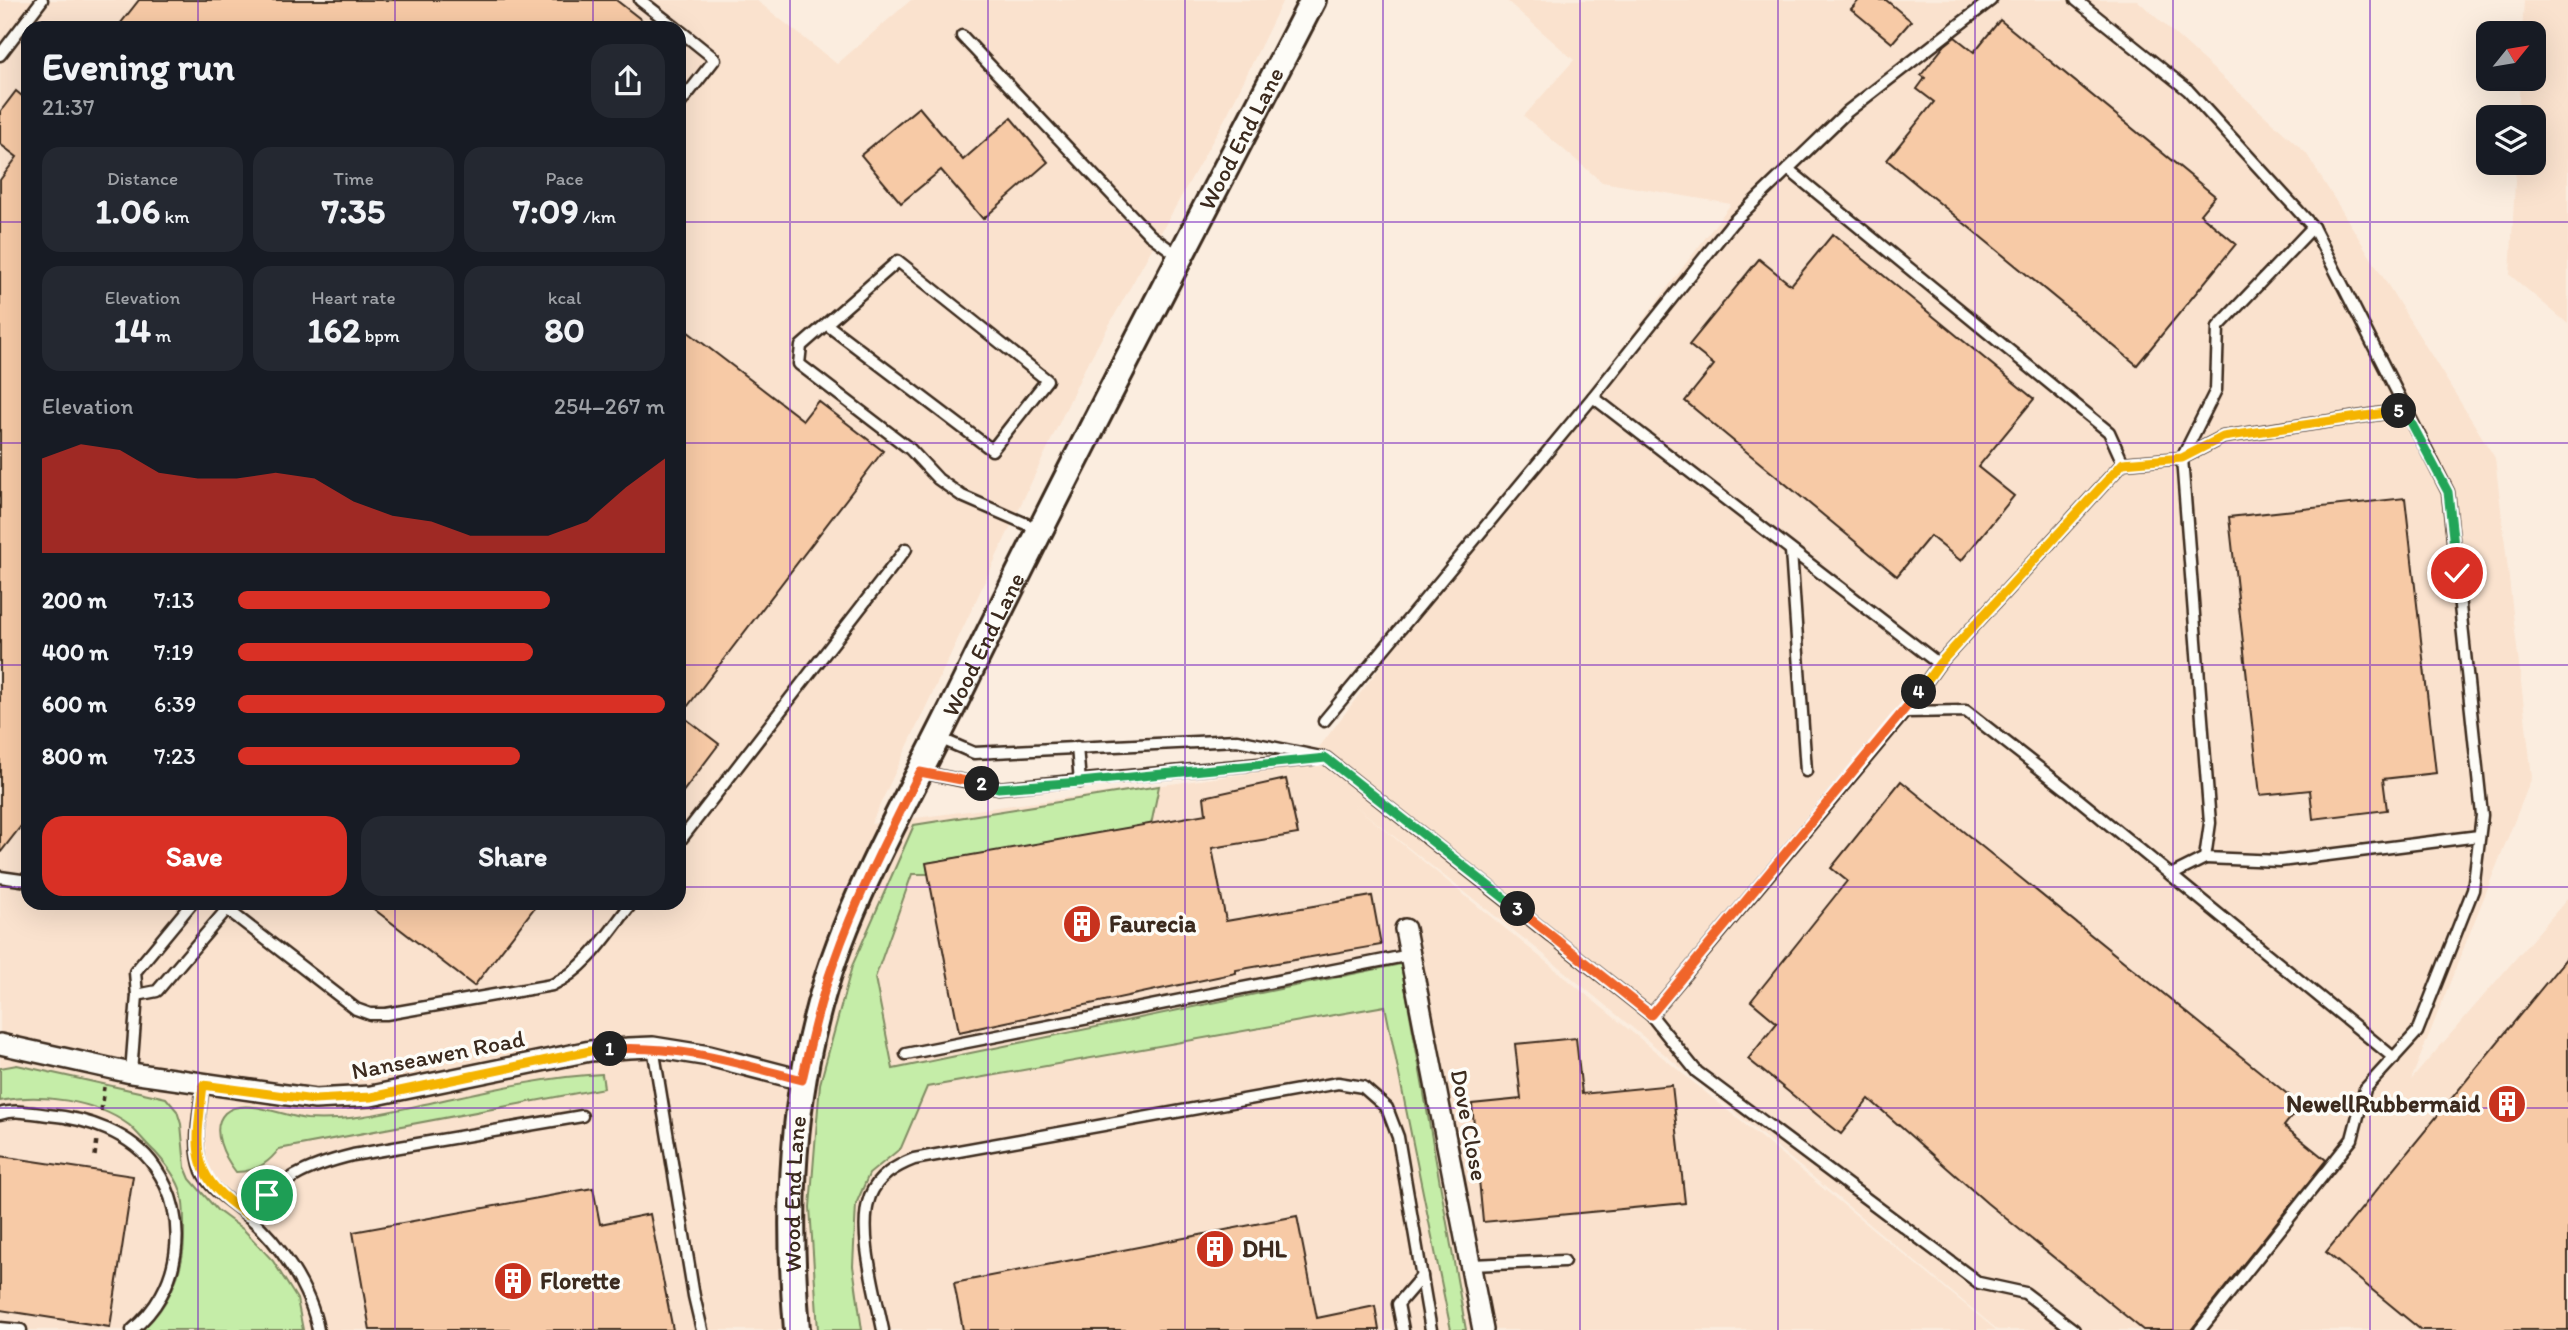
<!DOCTYPE html>
<meta charset="utf-8">
<style>
body{margin:0;font-family:Itim,sans-serif;background:#242831;color:#f1f3f6;height:100vh;display:flex;flex-direction:column;font-size:26px;white-space:nowrap}
*{box-sizing:border-box;margin:0}
p{font-size:23px;color:#9ea1a6}
.icon{flex:none;width:38px;height:38px;fill:none;stroke:currentColor;stroke-width:2;stroke-linecap:round;stroke-linejoin:round}
.map{position:relative;flex:1;overflow:hidden}
.drawer{position:absolute;left:21px;top:21px;width:665px;height:889px;display:flex;flex-direction:column;background:#171b24;border-radius:21px;box-shadow:0 7px 28px #0002}
.drawer>*{flex:none}
.needle{width:46px;rotate:60deg}
.controls{position:absolute;left:2476px;top:21px;display:grid;gap:14px}
.controls a{display:grid;place-items:center;width:70px;height:70px;border-radius:14px;background:#171b24;box-shadow:0 7px 28px #0002;font-size:35px}
.pin{position:absolute;display:grid;place-items:center;width:60px;height:60px;color:#fff;margin:-30px;border:4px solid #fff;border-radius:50%;box-shadow:0 2px 7px #0007}
.km{position:absolute;width:35px;height:35px;margin:-18px;border-radius:50%;background:#222;color:#fff;font-size:19px;line-height:35px;text-align:center}
.round{display:grid;place-items:center;flex:none;width:74px;height:74px;border-radius:21px;background:#242831}
.head{display:flex;align-items:center;justify-content:space-between;height:119px;padding:0 21px}
h1{font-size:38px;font-weight:700;line-height:52px}
.figures{display:grid;grid-template-columns:repeat(3,1fr);gap:10px;height:119px;padding:7px 21px}
.figures div{display:grid;align-content:center;border-radius:18px;background:#242831;text-align:center}
.figures b{font-size:35px;font-weight:700}
.figures small{font-size:19px;font-weight:400}
.figures p{font-size:19px}
.chart{height:196px;padding:14px 21px}
.chart p{display:flex;justify-content:space-between}
.chart svg{width:100%;height:126px;margin-top:7px;fill:#d93025;opacity:.7}
.button{display:flex;gap:14px;margin-top:auto;padding:14px 21px}
.button a{flex:1;height:80px;border-radius:21px;background:#d93025;color:#fff;font-size:28px;font-weight:700;line-height:80px;text-align:center}
.button a+a{background:#242831;color:#f1f3f6}
ul{padding:0 21px;list-style:none;font-size:23px}
li{display:grid;grid-template-columns:112px 84px 1fr;align-items:center;height:52px}
li i{height:18px;border-radius:9px;background:#d93025}
.map>svg:first-child{display:block}
.built{fill:#fae2ce;fill-rule:evenodd}
.green{fill:#c5eda8;stroke:#808c63;stroke-width:2}
.building{fill:#f7caa6;stroke:#3b2a1e;stroke-width:2}
.lines{fill:none;stroke-linecap:round;stroke-linejoin:round}
.service-casing{stroke:#3b2a1e;stroke-width:15}
.minor-casing{stroke:#3b2a1e;stroke-width:24}
.tertiary-casing{stroke:#3b2a1e;stroke-width:30}
.path{stroke:#3b2a1e;stroke-width:3.5;stroke-dasharray:5 5;stroke-linecap:butt}
.service{stroke:#fdfcf7;stroke-width:10}
.minor{stroke:#fdfcf7;stroke-width:19}
.tertiary{stroke:#fdfcf7;stroke-width:24}
.split-1-casing{stroke:#fff;stroke-width:14}
.split-2-casing{stroke:#fff;stroke-width:14}
.split-3-casing{stroke:#fff;stroke-width:14}
.split-4-casing{stroke:#fff;stroke-width:14}
.split-5-casing{stroke:#fff;stroke-width:14}
.split-6-casing{stroke:#fff;stroke-width:14}
.split-1{stroke:#f5b400;stroke-width:9}
.split-2{stroke:#f0652b;stroke-width:9}
.split-3{stroke:#22a559;stroke-width:9}
.split-4{stroke:#f0652b;stroke-width:9}
.split-5{stroke:#f5b400;stroke-width:9}
.split-6{stroke:#22a559;stroke-width:9}
.grid{fill:none;stroke:#7b2cbf;stroke-width:2;stroke-opacity:0.55}
.labels{text-anchor:middle;stroke-width:7;stroke-linejoin:round;paint-order:stroke}
.street-label{font-size:24px;fill:#3b2a1e;stroke:#fdfcf7}
.poi-label{font-size:24px;font-weight:bold;fill:#3b2a1e;stroke:#fdfcf7;text-anchor:start}
</style>
<div class="map">
<svg width="2568" height="1330" viewBox="0 0 2568 1330">
<rect width="100%" height="100%" fill="#fbeddf"/>
<filter id="ink" filterUnits="userSpaceOnUse"><feTurbulence type="fractalNoise" baseFrequency=".0143" numOctaves="2"/><feDisplacementMap in="SourceGraphic" scale="14" xChannelSelector="R" yChannelSelector="G"/><feConvolveMatrix kernelMatrix="1 2 1 2 8 2 1 2 1" color-interpolation-filters="sRGB"/></filter>
<g filter="url(#ink)">
<g class="built">
<path d="M0 0H756L837 64 911 0H1283L1228 113 1085 368 871 824 1305 766 1731 204 1602 182 1524 116 1574 60 1506 0H2137L2306 153 2495 458 2532 777 2411 1080 2568 898V1330H1998L1536 948 1353 804 1996 1330H0ZM28 28H679V903H28Z"/>
<polygon points="2524,0 2568,0 2568,324 2510,275 2516,163 2534,163 2534,117 2518,117 2520,79 2534,79 2534,33 2522,33"/>
</g>
<g class="green">
<polygon points="1159,786 1151,825 927,863 928,874 912,874 875,978 893,1069 1401,964 1466,1330 1451,1330 1385,1006 927,1087 901,1148 869,1174 856,1204 853,1266 862,1330 818,1330 810,1207 820,1084 852,966 914,825"/>
<path d="M17 1065 166 1098 177 1111 181 1124 185 1167 190 1179 217 1210 244 1230 273 1261 297 1299 303 1330H142C167 1308 183 1274 184 1240 184 1226 185 1206 181 1192 177 1177 165 1163 155 1152 146 1144 138 1133 129 1125 95 1100 40 1093 0 1101V1068Z"/>
<path d="M602 1074 604 1088 279 1149C268 1164 254 1172 236 1172 225 1158 209 1129 225 1113 243 1096 286 1117 307 1119 350 1122 392 1111 434 1102 490 1090 544 1077 602 1074Z"/>
</g>
<g class="building">
<polygon points="139,0 616,0 652,28 117,28"/>
<polygon points="1859,0 1886,0 1911,21 1892,43 1851,9"/>
<polygon points="2000,20 2215,196 2200,214 2236,244 2137,365 1887,160 1934,102 1917,89 1925,78 1921,75 1945,45 1955,37 1974,52"/>
<polygon points="16,91 28,101 28,817 0,853 0,180 17,157 0,144 0,112"/>
<polygon points="919,107 963,160 1011,118 1048,162 983,219 941,170 901,203 861,155"/>
<polygon points="1833,234 2034,399 1978,467 2014,496 1961,561 1930,536 1897,576 1685,401 1714,365 1689,345 1759,259 1791,285"/>
<polygon points="679,325 803,420 818,401 883,451 681,715 719,744 679,797"/>
<polygon points="2405,498 2436,773 2383,779 2387,810 2313,819 2310,790 2260,795 2229,517"/>
<polygon points="1286,779 1298,834 1212,848 1226,921 1372,896 1381,945 1236,970 1236,973 959,1032 926,863 1206,814 1204,797"/>
<polygon points="1901,781 2301,1105 2284,1126 2326,1160 2191,1330 2143,1330 1987,1203 1869,1099 1841,1134 1748,1059 1777,1023 1751,1001 1847,881 1831,868"/>
<polygon points="366,903 538,903 474,986"/>
<polygon points="2568,956 2568,1330 2421,1330 2326,1252"/>
<polygon points="1576,1038 1582,1094 1672,1085 1685,1203 1483,1222 1472,1104 1521,1099 1515,1044"/>
<polygon points="0,1156 133,1176 110,1327 0,1310"/>
<polygon points="593,1188 600,1224 650,1214 673,1330 370,1330 353,1232"/>
<polygon points="1297,1216 1317,1318 1375,1306 1379,1330 963,1330 954,1283"/>
</g>
<g class="lines">
<defs>
<g id="service">
<polyline points="640,0 676,28"/>
<polyline points="2076,0 2188,90 2313,227 2448,492 2482,815 2473,890 2417,1032 2365,1089 2352,1139 2200,1330"/>
<polyline points="679,30 715,59 679,105"/>
<polyline points="962,36 1150,235 1180,257"/>
<polyline points="0,55 42,0"/>
<polyline points="1788,169 2109,432 2123,463"/>
<polyline points="826,324 992,450 1047,380 898,261 801,346 799,364 910,449 938,479 962,496 1040,530"/>
<polyline points="1593,397 1939,664"/>
<polyline points="1791,551 1806,771"/>
<polyline points="1905,712 1966,711 2066,789 2394,1058"/>
<polyline points="1324,721 1593,397 1732,223 1848,111 1991,0"/>
<polyline points="939,738 974,753 1237,740 1326,758 1651,1015 1697,1072 1979,1283 2025,1293 2074,1330"/>
<polyline points="1077,747 1080,782"/>
<polyline points="921,772 998,788 1312,759"/>
<polyline points="679,842 906,549"/>
<polyline points="2205,858 2280,861 2479,836"/>
<polyline points="2171,875 2205,858 2210,823 2182,458 2223,437 2405,410"/>
<polyline points="0,877 28,881"/>
<path d="M219 903 356 1009 370 1014H386L552 985C588 968 608 933 632 903"/>
<polyline points="137,995 157,991 227,909"/>
<polyline points="1651,1015 1905,712 1939,664 2123,463 2182,458 2216,390 2218,327 2313,227"/>
<polyline points="653,1047 694,1296 702,1330"/>
<polyline points="906,1054 1410,955"/>
<polyline points="131,1073 137,995 135,972 192,903"/>
<path d="M203 1085C200 1111 192 1145 202 1171 211 1192 233 1202 248 1216 279 1242 311 1290 318 1330"/>
<path d="M0 1114C15 1109 32 1113 48 1115 86 1118 132 1133 155 1167 191 1219 181 1290 132 1330"/>
<path d="M247 1214C283 1179 304 1167 353 1155L582 1116"/>
<polyline points="1472,1265 1564,1261"/>
<polyline points="0,1328 21,1330"/>
<path d="M883 1330C876 1294 857 1231 870 1196 878 1176 896 1166 914 1159L1338 1083 1363 1087 1387 1108 1398 1137 1431 1330"/>
<polyline points="1403,1330 1398,1304 1422,1276"/>
</g>
<g id="minor">
<polyline points="1405,929 1483,1330"/>
<polyline points="0,1044 131,1073 315,1099 371,1096 590,1051 629,1048 653,1047 709,1056 802,1080"/>
</g>
<g id="tertiary">
<path id="s1" d="M797 1330C788 1225 790 1122 816 1019 844 904 908 800 959 694 1073 460 1194 231 1313 0"/>
</g>
</defs>
<use href="#service" class="service-casing"/>
<use href="#minor" class="minor-casing"/>
<use href="#tertiary" class="tertiary-casing"/>
<g class="path">
<polyline points="101,1111 104,1087"/>
<polyline points="95,1156 97,1139"/>
</g>
<use href="#service" class="service"/>
<use href="#minor" class="minor"/>
<use href="#tertiary" class="tertiary"/>
</g>
</g>
<g class="lines" filter="url(#ink)">
<defs>
<path id="split-1" d="M267 1195 247 1214C187 1174 196 1149 203 1085L314 1100 371 1097 590 1051 610 1049"/>
<path id="split-2" d="M610 1049C681 1045 734 1062 802 1080 811 1040 820 1000 834 962 857 896 889 834 920 772L982 784"/>
<polyline id="split-3" points="982,784 998,788 1080,782 1326,758 1518,909"/>
<polyline id="split-4" points="1518,909 1651,1015 1919,692"/>
<polyline id="split-5" points="1919,692 1939,664 2123,463 2182,458 2223,437 2399,411"/>
<polyline id="split-6" points="2399,411 2405,411 2448,492 2457,573"/>
</defs>
<use href="#split-1" class="split-1-casing"/>
<use href="#split-2" class="split-2-casing"/>
<use href="#split-3" class="split-3-casing"/>
<use href="#split-4" class="split-4-casing"/>
<use href="#split-5" class="split-5-casing"/>
<use href="#split-6" class="split-6-casing"/>
<use href="#split-1" class="split-1"/>
<use href="#split-2" class="split-2"/>
<use href="#split-3" class="split-3"/>
<use href="#split-4" class="split-4"/>
<use href="#split-5" class="split-5"/>
<use href="#split-6" class="split-6"/>
</g>
<path class="grid" d="M198 0V28M395 0V28M593 0V28M790 0V1330M988 0V1330M1185 0V1330M1383 0V1330M1580 0V1330M1778 0V1330M1975 0V1330M2173 0V1330M2370 0V1330M0 222H28M679 222H2568M0 443H28M679 443H2568M0 665H28M679 665H2568M0 887H28M679 887H2568M198 903V1330M395 903V1330M593 903V1330M0 1108H2568"/>
<defs>
<symbol id="building-disc" viewBox="-11 -11 22 22"><circle r="9.5" fill="#c8321e" stroke="#fdfcf7"/><path d="M-4-6H4V6H1V3H-1V6H-4ZM-2.5-4.3h1.7v1.8h-1.7ZM.8-4.3h1.7v1.8H.8ZM-2.5-1h1.7V.8h-1.7ZM.8-1h1.7V.8H.8Z" fill="#fff"/></symbol>
</defs>
<g fill-rule="evenodd">
<use href="#building-disc" x="1060" y="902" width="44" height="44"/>
<use href="#building-disc" x="2485" y="1082" width="44" height="44"/>
<use href="#building-disc" x="1193" y="1227" width="44" height="44"/>
<use href="#building-disc" x="491" y="1259" width="44" height="44"/>
</g>
<g class="labels">
<g class="street-label">
<text dy="8" stroke="none"><textPath href="#s1" startOffset="1292">Wood End Lane</textPath></text>
<text dy="8" stroke="none"><textPath href="#s1" startOffset="724">Wood End Lane</textPath></text>
<text transform="translate(438 1055) rotate(-11)" y="8">Nanseawen Road</text>
<text transform="translate(1469 1125) rotate(79)" y="8">Dove Close</text>
<text dy="8" stroke="none"><textPath href="#s1" startOffset="136">Wood End Lane</textPath></text>
</g>
<g class="poi-label">
<text x="1109" y="932">Faurecia</text>
<text x="2480" y="1112" text-anchor="end">NewellRubbermaid</text>
<text x="1242" y="1257">DHL</text>
<text x="540" y="1289">Florette</text>
</g>
</g>
</svg>
<div class="controls">
<a><svg class="needle" viewBox="-14 -14 28 28"><path d="M0-13l5 13h-10z" fill="#e53935"/><path d="M0 13l5-13h-10z" fill="#9ea1a6"/></svg></a>
<a><svg class="icon" aria-label="layers" viewBox="0 0 24 24"><path d="M12 4l9 5-9 5-9-5zM3 14l9 5 9-5"/></svg></a>
</div>
<div class="pin" style="left:267px;top:1195px;background:#1e9e55"><svg class="icon" aria-label="arrive" viewBox="0 0 24 24"><path d="M6 21V4h12l-3 4 3 4H6"/></svg></div>
<div class="pin" style="left:2457px;top:573px;background:#d93025"><svg class="icon" aria-label="check" viewBox="0 0 24 24"><path d="M5 12l5 5 9-10"/></svg></div>
<b class="km" style="left:610px;top:1049px">1</b>
<b class="km" style="left:982px;top:784px">2</b>
<b class="km" style="left:1518px;top:909px">3</b>
<b class="km" style="left:1919px;top:692px">4</b>
<b class="km" style="left:2399px;top:411px">5</b>
<section class="drawer">
<div class="head"><div><h1>Evening run</h1><p>21:37</p></div><a class="round"><svg class="icon" aria-label="share" viewBox="0 0 24 24"><path d="M12 15V3M7 8l5-5 5 5M5 13v7h14v-7"/></svg></a></div>
<div class="figures">
<div><p>Distance</p><b>1.06<small> km</small></b></div>
<div><p>Time</p><b>7:35</b></div>
<div><p>Pace</p><b>7:09<small> /km</small></b></div>
</div>
<div class="figures">
<div><p>Elevation</p><b>14<small> m</small></b></div>
<div><p>Heart rate</p><b>162<small> bpm</small></b></div>
<div><p>kcal</p><b>80</b></div>
</div>
<div class="chart"><p><span>Elevation</span>254–267 m</p>
<svg viewBox="0 0 160 44" preserveAspectRatio="none"><path d="M0 44V11L10 6L20 8L30 16L40 18L50 18L60 16L70 18L80 26L90 31L100 33L110 38L120 38L130 38L140 33L150 21L160 11V44z"/></svg>
</div>
<ul>
<li><b>200 m</b>7:13<i style="width:73%"></i></li>
<li><b>400 m</b>7:19<i style="width:69%"></i></li>
<li><b>600 m</b>6:39<i style="width:100%"></i></li>
<li><b>800 m</b>7:23<i style="width:66%"></i></li>
</ul>
<div class="button"><a>Save</a><a>Share</a></div>
</section>
</div>
